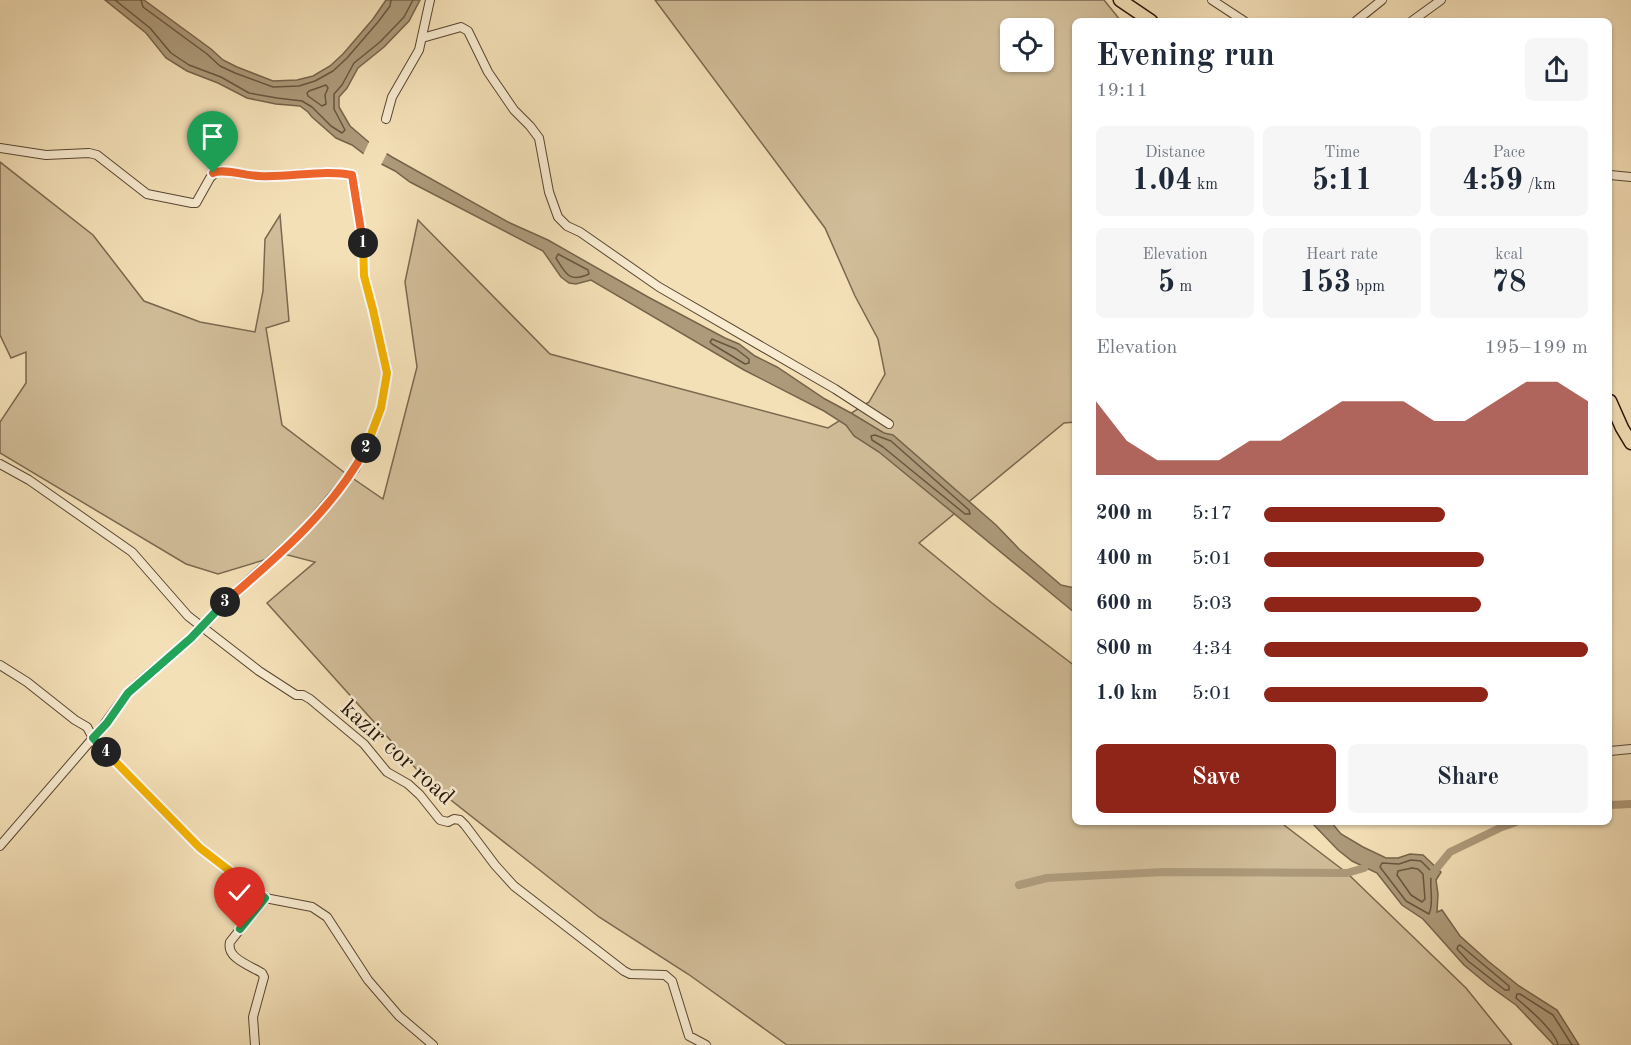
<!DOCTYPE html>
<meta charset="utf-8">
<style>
body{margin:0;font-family:"Old Standard TT",serif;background:#f6f6f7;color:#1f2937;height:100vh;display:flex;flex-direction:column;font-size:22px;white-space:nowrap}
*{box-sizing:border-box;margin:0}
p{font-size:20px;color:#747a83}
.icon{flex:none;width:33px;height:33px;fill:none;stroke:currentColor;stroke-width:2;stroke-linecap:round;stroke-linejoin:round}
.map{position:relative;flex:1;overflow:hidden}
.side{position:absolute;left:1072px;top:18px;width:540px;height:807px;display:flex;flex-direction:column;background:#fff;border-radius:9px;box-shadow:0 2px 4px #0004}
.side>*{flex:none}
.tools{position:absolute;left:1000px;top:18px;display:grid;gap:12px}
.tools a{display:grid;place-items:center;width:54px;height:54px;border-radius:9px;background:#fff;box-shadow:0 2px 4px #0004;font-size:30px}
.pin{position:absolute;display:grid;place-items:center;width:51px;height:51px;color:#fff;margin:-62px -26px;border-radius:50% 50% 50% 0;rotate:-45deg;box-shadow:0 0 6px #0007}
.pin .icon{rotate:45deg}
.km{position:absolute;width:30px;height:30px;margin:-15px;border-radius:50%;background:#222;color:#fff;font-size:16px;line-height:30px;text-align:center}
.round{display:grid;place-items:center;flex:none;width:63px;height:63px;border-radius:9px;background:#f6f6f7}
.summary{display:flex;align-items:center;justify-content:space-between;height:102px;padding:0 24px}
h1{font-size:33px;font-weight:600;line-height:45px}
.figures{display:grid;grid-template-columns:repeat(3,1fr);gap:9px;height:102px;padding:6px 24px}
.figures div{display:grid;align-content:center;border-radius:9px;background:#f6f6f7;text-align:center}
.figures b{font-size:30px;font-weight:600}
.figures small{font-size:16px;font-weight:400}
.figures p{font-size:16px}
.chart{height:168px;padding:12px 24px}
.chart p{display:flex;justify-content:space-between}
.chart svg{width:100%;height:108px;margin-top:6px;fill:#8f2418;opacity:.7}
.primary-button{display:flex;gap:12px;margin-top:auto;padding:12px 24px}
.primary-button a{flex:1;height:69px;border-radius:9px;background:#8f2418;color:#fff;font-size:24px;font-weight:600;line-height:69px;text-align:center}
.primary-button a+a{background:#f6f6f7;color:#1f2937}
ul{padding:0 24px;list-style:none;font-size:20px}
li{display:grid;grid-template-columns:96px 72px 1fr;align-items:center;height:45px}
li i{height:15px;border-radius:8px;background:#8f2418}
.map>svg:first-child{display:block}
.green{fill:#d1bd99;stroke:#7a684f;stroke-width:1.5;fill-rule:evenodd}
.water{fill:#ad9a7a;stroke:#76644b;stroke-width:1.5}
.pier{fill:#f4e0b7}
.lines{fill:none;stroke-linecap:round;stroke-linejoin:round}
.shore{stroke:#685640;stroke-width:1.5}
.canal{stroke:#ad9a7a;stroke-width:8}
.minor-casing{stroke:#584632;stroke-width:10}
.primary-casing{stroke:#241305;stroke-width:15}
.minor{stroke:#f8ebd0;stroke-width:8}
.primary{stroke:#f4e0b7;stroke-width:12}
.split-1-casing{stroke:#fff;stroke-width:12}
.split-2-casing{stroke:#fff;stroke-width:12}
.split-3-casing{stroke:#fff;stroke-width:12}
.split-4-casing{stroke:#fff;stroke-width:12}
.split-5-casing{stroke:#fff;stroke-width:12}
.split-6-casing{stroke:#fff;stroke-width:12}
.split-1{stroke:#f0652b;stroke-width:8}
.split-2{stroke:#f5b400;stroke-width:8}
.split-3{stroke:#f0652b;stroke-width:8}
.split-4{stroke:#22a559;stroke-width:8}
.split-5{stroke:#f5b400;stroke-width:8}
.split-6{stroke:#22a559;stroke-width:8}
.labels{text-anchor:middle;stroke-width:5;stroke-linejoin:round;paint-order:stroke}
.street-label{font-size:24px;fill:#241305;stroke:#f8ebd0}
</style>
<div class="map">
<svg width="1631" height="1045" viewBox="0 0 1631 1045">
<rect width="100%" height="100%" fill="#f4e0b7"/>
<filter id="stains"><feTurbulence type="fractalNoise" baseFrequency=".00333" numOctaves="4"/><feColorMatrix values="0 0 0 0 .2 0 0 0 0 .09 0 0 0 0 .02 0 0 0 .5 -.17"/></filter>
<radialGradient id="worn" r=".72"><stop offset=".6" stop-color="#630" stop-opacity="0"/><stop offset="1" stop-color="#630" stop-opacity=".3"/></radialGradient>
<path class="green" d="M655 0H1104L1121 21H1076L1075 422 1064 423 919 543 992 603 1075 666 1076 822H1280L1347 873 1466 988 1512 1045H787L688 974 599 917 428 782 267 603 315 562 284 554 218 574 186 564 0 453V422L26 383V352L11 358 0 335V162L93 235 144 301 200 322 255 332 263 291 265 239 280 215 289 321 266 328 282 425 345 473 383 499 417 367 405 282 418 220 550 354 828 428 869 402 885 374 878 339 855 296 825 228ZM1011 28H1044V62H1011Z"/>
<g class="water">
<polygon points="105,0 144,0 211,49 223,60 237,67 273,81 297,80 313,76 330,66 343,54 373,19 386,0 420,0 409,21 384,47 358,68 347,88 339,97 339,107 350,126 371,144 392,157 510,223 548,240 648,297 725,338 739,344 755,356 777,367 825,399 851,413 884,433 893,435 996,525 1019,549 1061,585 1075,588 1075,613 879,452 854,436 846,425 824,411 744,370 591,280 576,284 569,283 561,277 543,251 410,182 395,171 368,157 352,145 336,138 312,117 308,112 300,106 276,104 247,98 218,83 187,71 166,58 146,33"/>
<polygon points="1311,822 1331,822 1341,834 1363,847 1386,858 1398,858 1410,854 1423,855 1441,872 1436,880 1438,894 1437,912 1442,910 1460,936 1488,961 1519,986 1557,1010 1579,1045 1554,1045 1516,1005 1488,985 1464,965 1423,919 1402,905 1377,873 1352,861 1338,850"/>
</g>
<polygon class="pier" points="370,140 388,151 380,167 362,157"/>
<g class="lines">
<g class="shore">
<polyline points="115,0 150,28 171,53 189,65 221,77 249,93 277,98 302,101 312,107 331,126 342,133 345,130 334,109 334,94 342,85 354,63 380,42 404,17 413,0"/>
<polyline points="141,0 143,7 207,54 220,66 235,73 273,87 299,86 315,81 333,71 347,58 378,22 390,6 391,0"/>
<polygon points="326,85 328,88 325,95 326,104 322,106 308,96 307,93 309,91"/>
<path d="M558 254 588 270 589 274C569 283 566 274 556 258Z"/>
<polygon points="712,339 736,349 749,359 749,363 745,364 712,344 710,342"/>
<polygon points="875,435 891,441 969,510 970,514 965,514 883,447 872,440 871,436"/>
<path d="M1411 860 1421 861 1432 872C1428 886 1435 901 1429 914L1406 901 1380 867 1382 863 1399 864Z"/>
<polygon points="1412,868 1418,869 1423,874 1425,899 1422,902 1411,895 1397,875 1398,871"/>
<polygon points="1460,945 1509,986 1509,990 1505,990 1468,961 1457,949 1458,946"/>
<path d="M1558 1045C1556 1032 1527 1007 1516 998L1517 994H1520L1553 1015 1572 1045"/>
</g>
<g class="canal">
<polyline points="1610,805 1631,804"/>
<polyline points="1432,874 1450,852 1502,827 1516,822"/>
<polyline points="1019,885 1047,878 1164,872 1347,873 1364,868"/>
</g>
<defs>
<g id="minor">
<polyline points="1212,0 1244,21"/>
<polyline points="1356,21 1382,0"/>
<polyline points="1412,21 1441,0"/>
<polyline points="422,38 461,27 468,31 488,72 514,110 530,126 539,138 549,192 558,217 567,226 580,232 659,287 835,389 889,424"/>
<polyline points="386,119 392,97 419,50 430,0"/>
<path d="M0 148 46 155 89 153 97 155 147 194 192 203H196L210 178 218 170C234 173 250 177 266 176 291 176 330 169 352 175L363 248 364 276 373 310 387 373 381 408 370 439 355 469 330 499 304 530 218 608C195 638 165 659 137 684 119 699 109 721 93 738L87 727 75 720 27 682 0 665"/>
<polyline points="1610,175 1631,177"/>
<polyline points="0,464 29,480 132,552 188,616 259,671 296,695 303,695 310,699 364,744 387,772 408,784 420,795 440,820 448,822 454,819 460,820 465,825 495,865 514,886 624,971 630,974 665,975 672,981 689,1036 706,1045"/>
<polyline points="1610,751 1631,749"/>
<polyline points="0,846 93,738 200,848 265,898 312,907 327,917 368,980 399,1016 433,1045"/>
<path d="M255 1045 253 1017 264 977 262 973C249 965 226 958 230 942L265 898"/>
</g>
<g id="primary">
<polyline points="1120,0 1151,21"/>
<polyline points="1610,401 1622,428 1631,443"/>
</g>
</defs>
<use href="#minor" class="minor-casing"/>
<use href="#primary" class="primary-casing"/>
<use href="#minor" class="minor"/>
<use href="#primary" class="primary"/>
</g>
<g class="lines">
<defs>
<path id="split-1" d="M213 173C223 168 247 176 259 176 288 178 325 169 352 175L363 243"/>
<polyline id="split-2" points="363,243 364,276 373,310 387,373 381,408 366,448"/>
<path id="split-3" d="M225 602C277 557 334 509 366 448"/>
<polyline id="split-4" points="106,752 93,738 107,723 128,693 191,638 225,602"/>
<polyline id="split-5" points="106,752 200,848 260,894"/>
<polyline id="split-6" points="240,929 265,898 260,894"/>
</defs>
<use href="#split-1" class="split-1-casing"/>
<use href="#split-2" class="split-2-casing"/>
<use href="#split-3" class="split-3-casing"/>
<use href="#split-4" class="split-4-casing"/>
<use href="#split-5" class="split-5-casing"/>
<use href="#split-6" class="split-6-casing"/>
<use href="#split-1" class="split-1"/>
<use href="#split-2" class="split-2"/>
<use href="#split-3" class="split-3"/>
<use href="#split-4" class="split-4"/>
<use href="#split-5" class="split-5"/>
<use href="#split-6" class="split-6"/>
</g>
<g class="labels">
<g class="street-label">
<text transform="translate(398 752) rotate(42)" y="8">kazir cor road</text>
</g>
</g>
<rect width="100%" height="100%" filter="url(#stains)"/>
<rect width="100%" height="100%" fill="url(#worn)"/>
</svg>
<div class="tools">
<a><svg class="icon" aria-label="locate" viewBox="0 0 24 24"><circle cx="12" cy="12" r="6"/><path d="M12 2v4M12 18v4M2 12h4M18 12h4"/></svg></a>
</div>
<div class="pin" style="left:213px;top:173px;background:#1e9e55"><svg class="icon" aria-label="arrive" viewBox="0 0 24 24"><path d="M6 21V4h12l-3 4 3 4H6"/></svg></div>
<div class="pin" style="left:240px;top:929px;background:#d93025"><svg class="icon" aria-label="check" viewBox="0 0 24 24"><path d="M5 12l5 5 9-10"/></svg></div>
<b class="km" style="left:363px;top:243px">1</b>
<b class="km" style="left:366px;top:448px">2</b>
<b class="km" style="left:225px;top:602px">3</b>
<b class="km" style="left:106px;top:752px">4</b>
<section class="side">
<div class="summary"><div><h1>Evening run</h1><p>19:11</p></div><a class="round"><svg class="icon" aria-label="share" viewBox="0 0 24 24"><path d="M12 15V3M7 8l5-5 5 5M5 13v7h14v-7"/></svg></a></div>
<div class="figures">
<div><p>Distance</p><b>1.04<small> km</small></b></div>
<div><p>Time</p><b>5:11</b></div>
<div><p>Pace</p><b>4:59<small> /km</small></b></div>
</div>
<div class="figures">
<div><p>Elevation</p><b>5<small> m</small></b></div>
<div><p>Heart rate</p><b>153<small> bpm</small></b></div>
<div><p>kcal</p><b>78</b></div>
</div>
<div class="chart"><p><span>Elevation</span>195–199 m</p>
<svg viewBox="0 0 160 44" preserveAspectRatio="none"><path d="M0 44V14L10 30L20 38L30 38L40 38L50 30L60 30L70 22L80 14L90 14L100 14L110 22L120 22L130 14L140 6L150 6L160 14V44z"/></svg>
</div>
<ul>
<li><b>200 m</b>5:17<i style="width:56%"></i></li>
<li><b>400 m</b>5:01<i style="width:68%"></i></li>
<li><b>600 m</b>5:03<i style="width:67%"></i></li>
<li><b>800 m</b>4:34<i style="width:100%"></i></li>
<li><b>1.0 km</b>5:01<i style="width:69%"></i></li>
</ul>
<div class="primary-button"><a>Save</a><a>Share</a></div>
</section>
</div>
